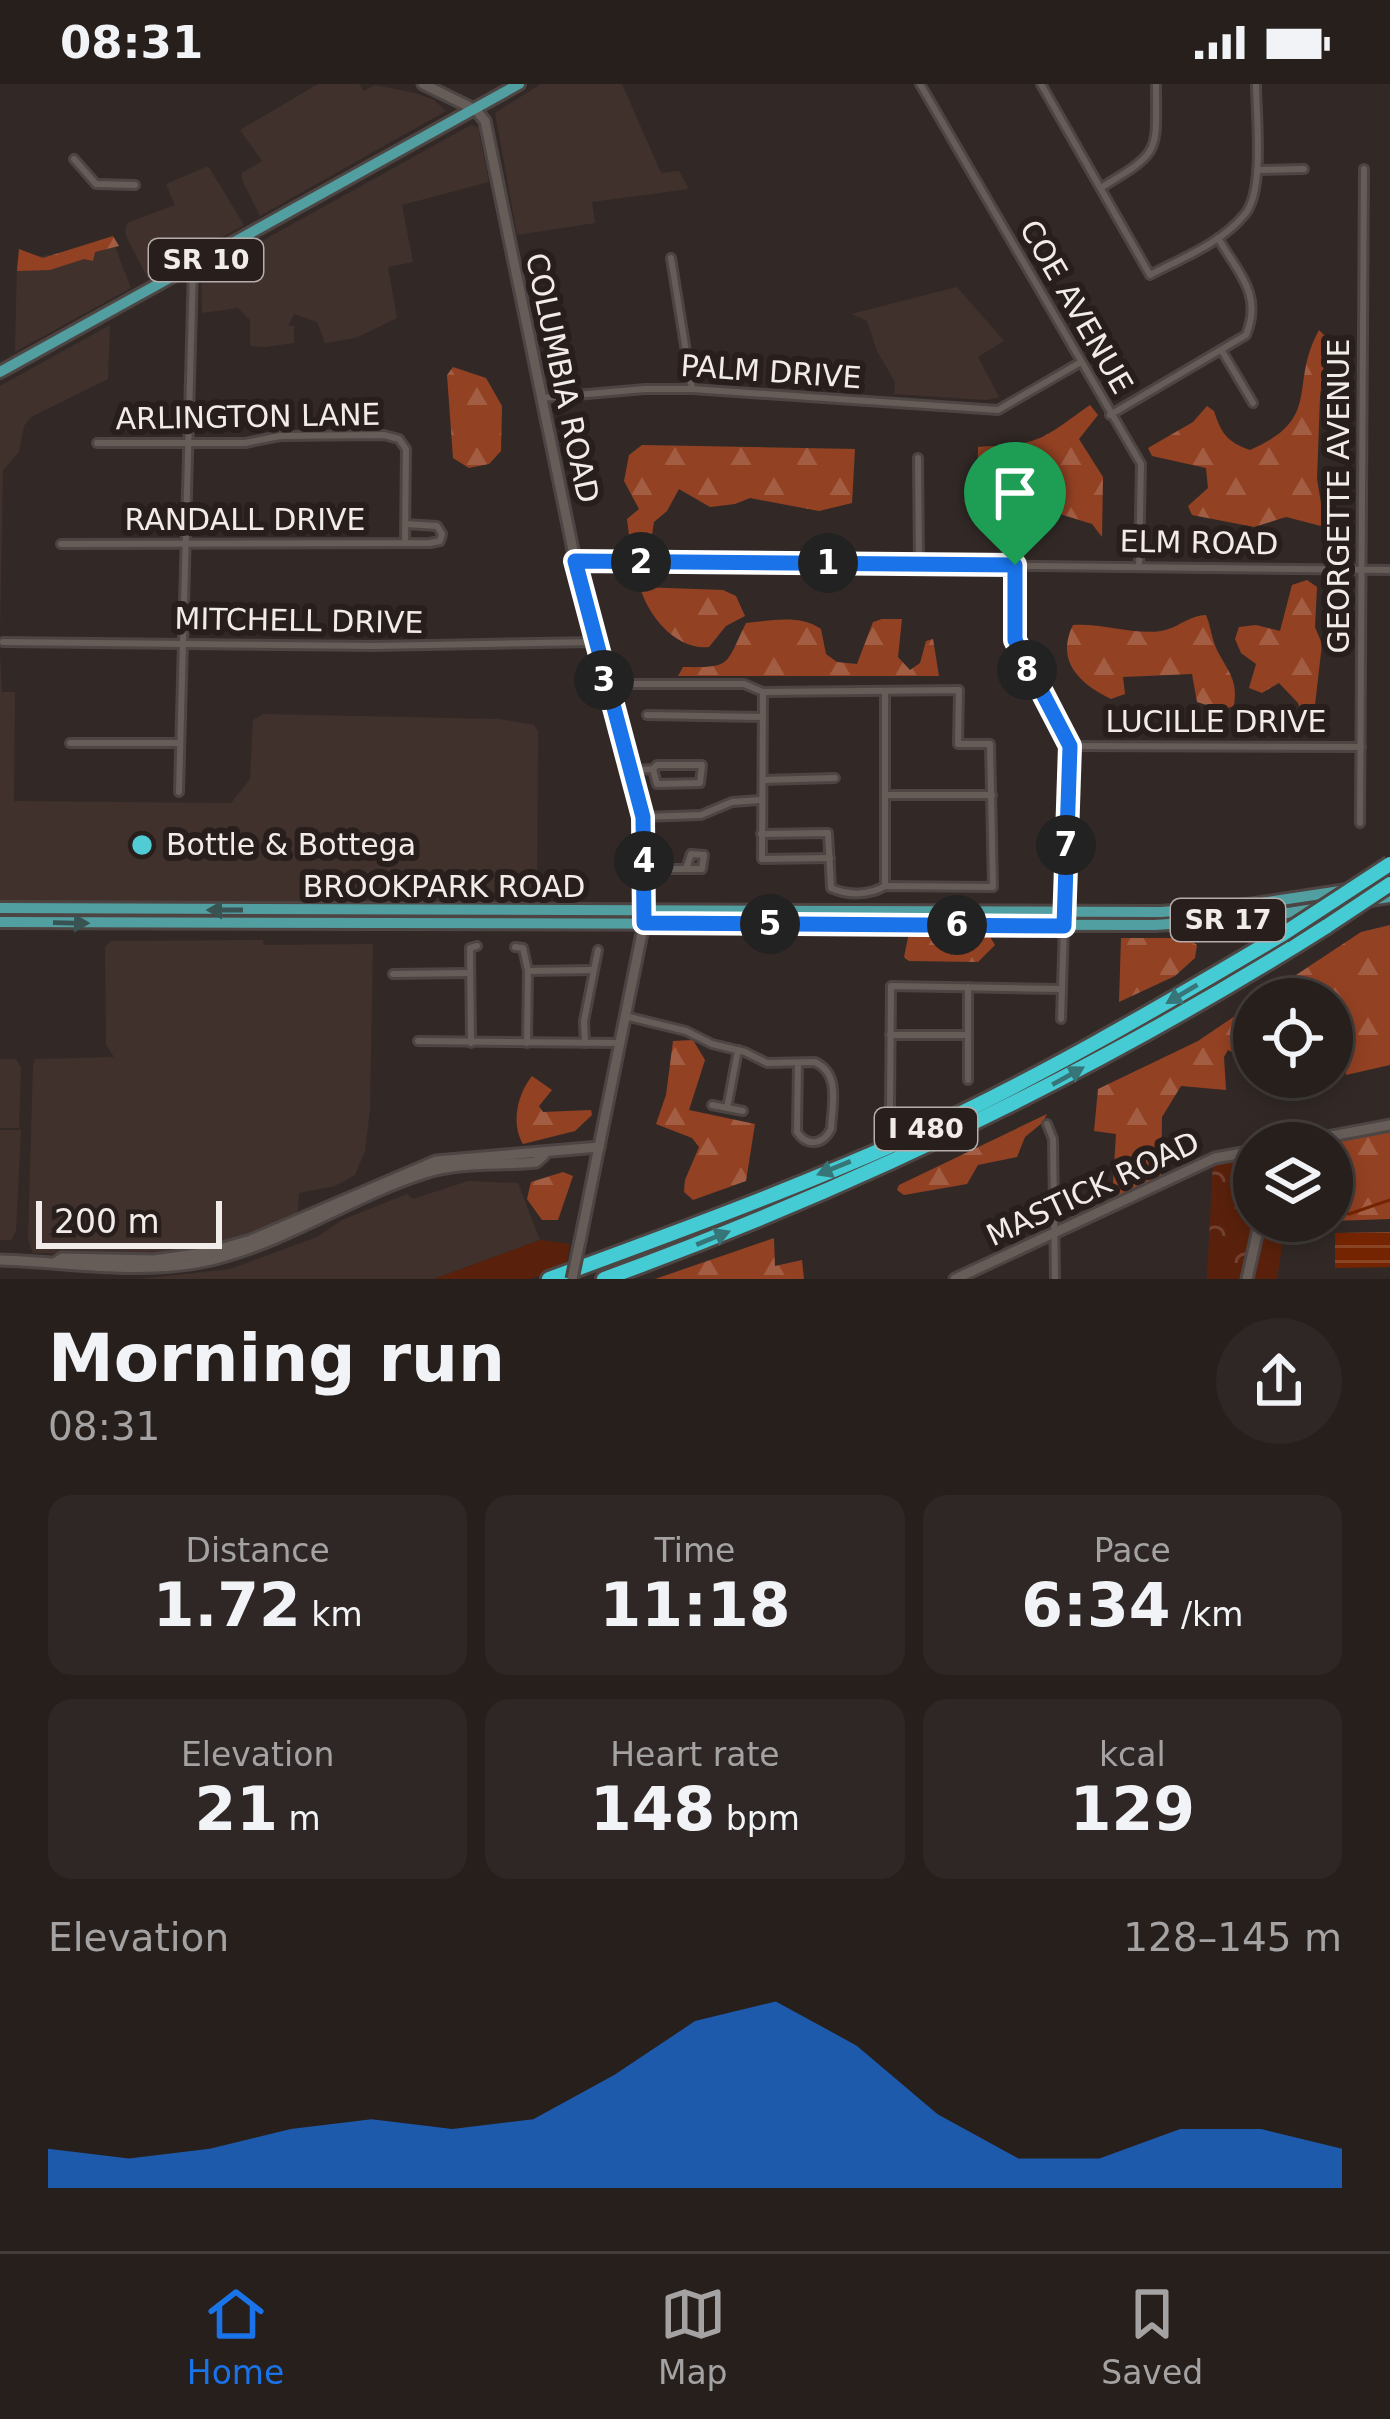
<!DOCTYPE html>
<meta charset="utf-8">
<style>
body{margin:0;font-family:"DejaVu Sans",sans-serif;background:#2e2725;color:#f1f3f6;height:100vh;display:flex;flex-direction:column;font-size:45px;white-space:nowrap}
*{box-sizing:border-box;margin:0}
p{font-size:39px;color:#a4a2a3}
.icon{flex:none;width:66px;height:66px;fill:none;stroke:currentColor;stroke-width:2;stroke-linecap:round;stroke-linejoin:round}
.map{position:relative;height:1195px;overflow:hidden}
.panel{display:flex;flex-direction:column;background:#261f1c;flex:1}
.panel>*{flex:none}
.tools{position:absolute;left:1233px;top:894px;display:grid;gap:24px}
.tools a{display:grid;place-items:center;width:120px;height:120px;border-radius:50%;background:#261f1c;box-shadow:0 6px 18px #0003,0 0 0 3px #423d3b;font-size:60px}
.scale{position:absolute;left:36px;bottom:30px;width:186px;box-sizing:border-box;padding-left:12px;border:6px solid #f1ebe9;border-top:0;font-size:33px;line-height:42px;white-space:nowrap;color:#f1ebe9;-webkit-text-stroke:9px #281f1c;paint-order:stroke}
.pin{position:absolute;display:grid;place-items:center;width:102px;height:102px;color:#fff;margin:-123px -51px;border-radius:50% 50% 50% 0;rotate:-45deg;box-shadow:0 0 12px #0007}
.pin .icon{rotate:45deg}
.km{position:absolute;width:60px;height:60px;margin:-30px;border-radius:50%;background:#222;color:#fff;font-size:33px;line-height:60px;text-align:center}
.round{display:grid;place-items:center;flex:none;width:126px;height:126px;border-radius:63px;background:#2e2725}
.headline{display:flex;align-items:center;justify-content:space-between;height:204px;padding:0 48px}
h1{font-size:66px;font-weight:700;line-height:90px}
.figures{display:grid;grid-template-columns:repeat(3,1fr);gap:18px;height:204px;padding:12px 48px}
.figures div{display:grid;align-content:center;border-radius:24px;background:#2e2725;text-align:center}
.figures b{font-size:60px;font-weight:700}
.figures small{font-size:33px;font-weight:400}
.figures p{font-size:33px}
.chart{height:336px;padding:24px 48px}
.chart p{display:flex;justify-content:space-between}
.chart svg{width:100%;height:216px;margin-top:12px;fill:#1a73e8;opacity:.7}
.status{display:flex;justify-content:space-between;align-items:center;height:84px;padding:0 60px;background:#261f1c;direction:ltr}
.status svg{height:33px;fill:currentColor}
.dock{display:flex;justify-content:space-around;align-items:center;height:168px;border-top:3px solid #423d3b;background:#261f1c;font-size:33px;color:#a4a2a3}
.dock a{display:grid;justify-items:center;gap:6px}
.dock .on{color:#1a73e8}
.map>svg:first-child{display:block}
.built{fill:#40312c}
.green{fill:#59210b}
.forest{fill:url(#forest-firs)}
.park{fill:url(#park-crowns)}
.water{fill:url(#water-rules)}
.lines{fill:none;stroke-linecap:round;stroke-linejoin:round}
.stream{stroke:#742400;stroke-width:3}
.street-casing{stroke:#4d4543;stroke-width:12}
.secondary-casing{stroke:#4d4543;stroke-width:15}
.primary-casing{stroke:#4d4543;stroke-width:16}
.highway-casing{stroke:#4d4543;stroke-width:20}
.street{stroke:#665c58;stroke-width:6}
.secondary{stroke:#665c58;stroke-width:9}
.primary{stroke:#529fa2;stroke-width:10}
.highway{stroke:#45cbd3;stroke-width:14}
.secondary-bridge-casing{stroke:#4d4543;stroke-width:15;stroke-linecap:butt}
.highway-bridge-casing{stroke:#4d4543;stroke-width:20;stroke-linecap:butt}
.secondary-bridge{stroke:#665c58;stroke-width:9}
.highway-bridge{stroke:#45cbd3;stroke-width:14}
.oneway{fill:#395252}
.oneway2{fill:#367578}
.route-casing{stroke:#fff;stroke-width:24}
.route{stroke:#1a73e8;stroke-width:15}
.poi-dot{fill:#51ccd4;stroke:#281f1c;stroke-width:4.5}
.labels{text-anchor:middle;stroke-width:12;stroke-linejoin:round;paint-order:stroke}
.shield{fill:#281f1c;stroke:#b5aeac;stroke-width:3}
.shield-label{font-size:27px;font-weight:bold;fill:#f1ebe9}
.street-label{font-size:30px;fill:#f1ebe9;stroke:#281f1c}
.poi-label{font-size:30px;fill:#f1ebe9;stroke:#281f1c;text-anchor:start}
</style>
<div class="status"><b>08:31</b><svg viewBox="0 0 49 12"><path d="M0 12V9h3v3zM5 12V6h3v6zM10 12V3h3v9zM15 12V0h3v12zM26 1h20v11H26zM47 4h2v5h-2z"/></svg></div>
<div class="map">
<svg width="1390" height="1195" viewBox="0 0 1390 1195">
<defs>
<pattern id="forest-firs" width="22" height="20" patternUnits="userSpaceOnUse" patternTransform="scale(3)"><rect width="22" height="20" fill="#934123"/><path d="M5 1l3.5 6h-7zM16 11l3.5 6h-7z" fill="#a35d43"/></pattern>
<pattern id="park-crowns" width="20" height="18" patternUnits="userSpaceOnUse" patternTransform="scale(3)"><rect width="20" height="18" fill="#59210b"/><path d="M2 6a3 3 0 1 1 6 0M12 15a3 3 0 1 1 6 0" fill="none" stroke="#71412f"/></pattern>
<pattern id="water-rules" width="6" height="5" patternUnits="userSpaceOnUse" patternTransform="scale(3)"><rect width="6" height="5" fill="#742400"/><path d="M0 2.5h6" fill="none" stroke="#884425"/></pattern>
</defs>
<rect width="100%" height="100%" fill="#322926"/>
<g class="built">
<polygon points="318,0 359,0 364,7 374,1 415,9 434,16 446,27 260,132 242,96 242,89 262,77 240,46"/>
<polygon points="541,0 622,0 661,89 679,87 689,105 592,118 595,139 517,151 495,29"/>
<polygon points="471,41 478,43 489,98 402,121 413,178 388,183 397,234 356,254 325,259 317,238 294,230 288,242 294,242 294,259 265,263 250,262 250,236 238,224 202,229 201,191"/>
<polygon points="208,82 244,141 148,195 125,150 127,139 175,121 166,100"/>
<polygon points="113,158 131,204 15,268 17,177"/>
<polygon points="957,203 1004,257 978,273 999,313 987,316 894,310 895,298 877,267 867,237 851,230"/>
<polygon points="110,241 108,295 31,333 24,342 19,368 3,386 0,548 0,302"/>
<polygon points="0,571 2,608 15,608 14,717 231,719 250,695 253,636 264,630 499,635 534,641 538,648 537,821 0,819"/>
<polygon points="263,856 264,861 373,860 370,1025 365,1067 355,1091 335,1102 299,1109 298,1126 293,1134 223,1160 147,1171 33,1169 28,1156 33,981 35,975 114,973 106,961 105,863 111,857"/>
<polygon points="0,975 16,975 21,983 19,1044 0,1044"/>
<polygon points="0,1046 21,1046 16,1147 11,1156 0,1156"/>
<polygon points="468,1097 518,1099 540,1156 434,1195 139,1195 230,1185 317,1153 342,1136 407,1110 413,1115"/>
</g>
<polygon class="green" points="540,1156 570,1160 566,1183 530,1195 434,1195"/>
<g class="forest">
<polygon points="113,152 119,162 95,168 93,177 84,175 50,186 17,187 19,165 43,174"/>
<path d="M1319 246 1327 254 1320 313 1317 395 1325 443 1286 433 1254 443 1192 431 1188 422 1208 404 1206 384 1152 372 1148 364 1193 338 1207 322 1214 327C1221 349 1227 358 1250 366 1324 334 1288 302 1319 246Z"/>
<polygon points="453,283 486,294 502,322 501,367 489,380 469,384 453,374 447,291"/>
<path d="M1090 321 1098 331 1079 355 1103 393 1102 453 1092 440 1063 431 1027 411 977 416 978 363C1042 360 1039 357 1090 321Z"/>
<polygon points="642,361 855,365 852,419 819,427 750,414 735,420 710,423 679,405 667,427 654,438 652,451 629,451 627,435 639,425 624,397 629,371"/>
<polygon points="1307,496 1317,503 1315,543 1322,560 1312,647 1307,646 1298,619 1279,599 1262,609 1249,604 1256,580 1241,569 1235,555 1239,543 1256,541 1280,547 1292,501"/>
<path d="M640 503 723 506 736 512 745 532 726 542 709 563C677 567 648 532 640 503Z"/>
<path d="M1206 531C1211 543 1212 557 1218 568 1229 589 1238 596 1234 622L1222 626 1197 618 1192 590 1123 593 1125 610 1111 615C1080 600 1055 577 1073 541 1102 539 1133 551 1161 547 1178 544 1188 532 1206 531Z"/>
<path d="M882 535H902L898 573 910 586 920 579 926 557 933 555 939 592H678L683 583C733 584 725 581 746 539 771 537 799 530 821 545L826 570 837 578 857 580 873 538Z"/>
<polygon points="1390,841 1390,981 1346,991 1344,976 1332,977 1332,915 1260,915 1361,848"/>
<polygon points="987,848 995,861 978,878 909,877 904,873 909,849"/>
<polygon points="1121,854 1187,854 1197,861 1195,874 1175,892 1119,918"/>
<polygon points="1254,919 1254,978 1228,966 1224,973 1226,1006 1181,1002 1162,1033 1161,1094 1112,1116 1116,1050 1094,1047 1098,1005 1198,957"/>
<polygon points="693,956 705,976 689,1026 755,1040 746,1097 693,1116 684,1108 685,1096 699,1063 692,1054 656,1040 666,1011 673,957"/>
<path d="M532 992 552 1006 539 1022 543 1028 591 1026 592 1031 575 1047 523 1060C511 1040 517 1011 532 992Z"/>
<polygon points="1047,1030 1042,1039 1025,1053 1017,1073 978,1081 967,1100 904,1111 897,1106 899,1101"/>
<polygon points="1390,1048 1390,1135 1332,1137 1332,1059 1328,1059"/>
<polygon points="563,1088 573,1092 558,1136 542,1136 527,1115 531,1098"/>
<polygon points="774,1154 775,1182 802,1176 804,1195 655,1195"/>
</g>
<polygon class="park" points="1254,1069 1254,1137 1286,1137 1277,1195 1207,1195 1213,1077"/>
<polygon class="water" points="1390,1148 1390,1183 1335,1184 1335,1149"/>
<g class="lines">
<polyline class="stream" points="1332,1125 1349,1130 1390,1116"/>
<defs>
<g id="street">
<polyline points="920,0 1141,380 1139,481"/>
<path d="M1041 0 1150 191C1182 174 1222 159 1245 130 1265 106 1256 31 1256 0"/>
<polyline points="74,75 96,100 135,101"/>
<polyline points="1257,86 1304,85"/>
<path d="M1102 103C1162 67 1156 69 1156 0"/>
<polyline points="671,174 692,305"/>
<polyline points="1222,267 1253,319"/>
<polyline points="542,314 645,305 692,305 998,326 1081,278"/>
<path d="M1110 331 1246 251C1263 210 1238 189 1218 154"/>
<polyline points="97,359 245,359 280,352 384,351 399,355 406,365 405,459"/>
<polyline points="918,374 919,479"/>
<polyline points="61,460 430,459 440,457 442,450 437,442 406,440"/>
<polyline points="575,477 1390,486"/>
<polyline points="1015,481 1014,556 1070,662 1064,829"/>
<polyline points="3,558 374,562 594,558"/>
<path d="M606 600H744L763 608 959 606 958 660H990L993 803 885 802C870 811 848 812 831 804L828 749 761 750"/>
<polyline points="763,608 762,775 830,774"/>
<polyline points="647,631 761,633"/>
<polyline points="70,659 180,659"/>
<polyline points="1071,662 1361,663"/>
<polyline points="633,686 653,685 657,681 702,681 700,699 657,700 653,685"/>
<polyline points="763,696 835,694"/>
<polyline points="179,708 193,183"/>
<polyline points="886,711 992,711"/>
<polyline points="643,733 701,731 732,718 760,716"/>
<polyline points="1360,739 1364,85"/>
<polyline points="644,785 702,785 704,771 691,770 686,785"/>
<polyline points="885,802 885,608"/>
<polyline points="515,863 523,864 528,887"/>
<polyline points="393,890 470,889"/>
<polyline points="968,903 968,996"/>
<path d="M625 932 686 947 712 960 745 968 767 979 815 978C841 990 832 1021 831 1045 823 1061 807 1063 797 1048L798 979"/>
<polyline points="1061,935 1064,842"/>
<polyline points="890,951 968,951"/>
<polyline points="418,957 619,959"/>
<polyline points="471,959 470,864 477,862"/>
<polyline points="527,959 528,887 593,886"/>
<polyline points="585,959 584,937 598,866"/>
<polyline points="712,1021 743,1027"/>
<polyline points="727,1024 738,966"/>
<polyline points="890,1024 891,902 1059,905"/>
<polyline points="1047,1040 1053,1055 1055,1195"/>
</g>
<g id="secondary">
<polyline points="423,0 476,26 485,37 581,505 643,733 644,839 580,1157"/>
<polyline points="1294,1059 1390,1041"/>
<path d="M0 1176C71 1178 140 1192 211 1176 287 1158 352 1112 425 1089 462 1077 498 1082 536 1078L544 1071"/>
<polyline points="56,1178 62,1174 154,1176 209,1168 251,1156 436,1077 599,1063"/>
<polyline points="955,1195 1215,1074 1254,1067"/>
<polyline points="1247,1195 1260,1137"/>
</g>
<g id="primary">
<polyline points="0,288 519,0"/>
<polyline points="0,824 1161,828 1248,821 1387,800"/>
<polyline points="0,838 1155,841 1256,834 1390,813"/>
</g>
<g id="highway">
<path d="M549 1195C669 1151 789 1107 906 1055 1036 996 1160 923 1283 850"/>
<path d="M604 1195C857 1103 1099 986 1327 842"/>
</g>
</defs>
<use href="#street" class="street-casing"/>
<use href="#secondary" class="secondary-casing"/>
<use href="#primary" class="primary-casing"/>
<use href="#highway" class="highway-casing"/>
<use href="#street" class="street"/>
<use href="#secondary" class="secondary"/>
<use href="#primary" class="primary"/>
<use href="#highway" class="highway"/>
<defs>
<polyline id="secondary-bridge" points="572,1195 580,1157"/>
<g id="highway-bridge">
<polyline points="1327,842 1390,800"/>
<polyline points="1283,850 1390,780"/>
</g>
</defs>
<use href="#secondary-bridge" class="secondary-bridge-casing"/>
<use href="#highway-bridge" class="highway-bridge-casing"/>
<use href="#secondary-bridge" class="secondary-bridge"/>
<use href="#highway-bridge" class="highway-bridge"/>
</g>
<defs><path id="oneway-solid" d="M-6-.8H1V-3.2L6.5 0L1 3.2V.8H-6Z" transform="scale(3)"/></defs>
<g class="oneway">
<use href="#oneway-solid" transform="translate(225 826) rotate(-180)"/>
<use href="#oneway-solid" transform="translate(71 839) rotate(1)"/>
</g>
<g class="oneway2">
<use href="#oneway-solid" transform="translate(1182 910) rotate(149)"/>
<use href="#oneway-solid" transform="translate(1068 992) rotate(-29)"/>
<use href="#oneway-solid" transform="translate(834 1084) rotate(158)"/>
<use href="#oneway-solid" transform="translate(713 1154) rotate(-22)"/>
</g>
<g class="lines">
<defs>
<polygon id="route" points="575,477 1015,481 1015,556 1070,662 1064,842 644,839 643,733"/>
</defs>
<use href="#route" class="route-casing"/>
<use href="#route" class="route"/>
</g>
<circle class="poi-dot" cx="142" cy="761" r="12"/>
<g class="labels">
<g class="shield">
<rect x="149" y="155" width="114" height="42" rx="9"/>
<rect x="1171" y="815" width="114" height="42" rx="9"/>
<rect x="875" y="1024" width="102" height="42" rx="9"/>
</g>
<g class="shield-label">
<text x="206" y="185">SR 10</text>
<text x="1228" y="845">SR 17</text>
<text x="926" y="1054">I 480</text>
</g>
<g class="street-label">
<text transform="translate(1076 223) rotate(60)" y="10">COE AVENUE</text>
<text transform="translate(771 288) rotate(4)" y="10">PALM DRIVE</text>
<text transform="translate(562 294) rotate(78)" y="10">COLUMBIA ROAD</text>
<text transform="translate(248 333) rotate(-1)" y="10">ARLINGTON LANE</text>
<text transform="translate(1339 412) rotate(-90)" y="10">GEORGETTE AVENUE</text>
<text x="245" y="446">RANDALL DRIVE</text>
<text transform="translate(1199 459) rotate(1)" y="10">ELM ROAD</text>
<text transform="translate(299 537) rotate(1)" y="10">MITCHELL DRIVE</text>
<text x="1216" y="648">LUCILLE DRIVE</text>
<text x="444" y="813">BROOKPARK ROAD</text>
<text transform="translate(1093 1105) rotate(-25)" y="10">MASTICK ROAD</text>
</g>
<g class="poi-label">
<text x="166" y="771">Bottle &amp; Bottega</text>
</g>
</g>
</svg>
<div class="tools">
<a><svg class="icon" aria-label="locate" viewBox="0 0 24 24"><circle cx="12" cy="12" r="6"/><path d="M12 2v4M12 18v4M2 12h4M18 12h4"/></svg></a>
<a><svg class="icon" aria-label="layers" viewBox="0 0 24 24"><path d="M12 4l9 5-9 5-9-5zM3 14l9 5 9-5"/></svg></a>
</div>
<div class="scale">200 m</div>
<div class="pin" style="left:1015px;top:481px;background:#1e9e55"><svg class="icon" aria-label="arrive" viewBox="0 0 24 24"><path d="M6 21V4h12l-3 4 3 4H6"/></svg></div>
<b class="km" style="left:828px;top:479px">1</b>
<b class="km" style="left:641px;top:478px">2</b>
<b class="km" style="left:604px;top:596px">3</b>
<b class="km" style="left:644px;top:777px">4</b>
<b class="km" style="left:770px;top:840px">5</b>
<b class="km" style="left:957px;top:841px">6</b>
<b class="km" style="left:1066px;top:761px">7</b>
<b class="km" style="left:1027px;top:586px">8</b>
</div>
<section class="panel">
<div class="headline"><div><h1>Morning run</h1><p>08:31</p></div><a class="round"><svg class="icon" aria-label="share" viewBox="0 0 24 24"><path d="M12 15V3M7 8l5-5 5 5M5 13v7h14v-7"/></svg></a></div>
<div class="figures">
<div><p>Distance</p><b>1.72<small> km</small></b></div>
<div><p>Time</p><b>11:18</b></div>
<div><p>Pace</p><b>6:34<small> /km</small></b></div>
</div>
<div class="figures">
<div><p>Elevation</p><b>21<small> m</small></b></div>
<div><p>Heart rate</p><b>148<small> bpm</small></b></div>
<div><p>kcal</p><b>129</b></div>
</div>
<div class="chart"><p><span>Elevation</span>128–145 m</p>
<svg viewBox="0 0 160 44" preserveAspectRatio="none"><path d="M0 44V36L10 38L20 36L30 32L40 30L50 32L60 30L70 21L80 10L90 6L100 15L110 29L120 38L130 38L140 32L150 32L160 36V44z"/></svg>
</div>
</section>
<nav class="dock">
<a class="on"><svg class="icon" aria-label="home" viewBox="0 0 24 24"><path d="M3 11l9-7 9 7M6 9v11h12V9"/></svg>Home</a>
<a><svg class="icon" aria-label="map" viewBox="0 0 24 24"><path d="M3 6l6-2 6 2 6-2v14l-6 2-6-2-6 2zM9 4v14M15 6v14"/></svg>Map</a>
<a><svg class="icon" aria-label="saved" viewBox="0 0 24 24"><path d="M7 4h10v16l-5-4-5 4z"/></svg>Saved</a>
</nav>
